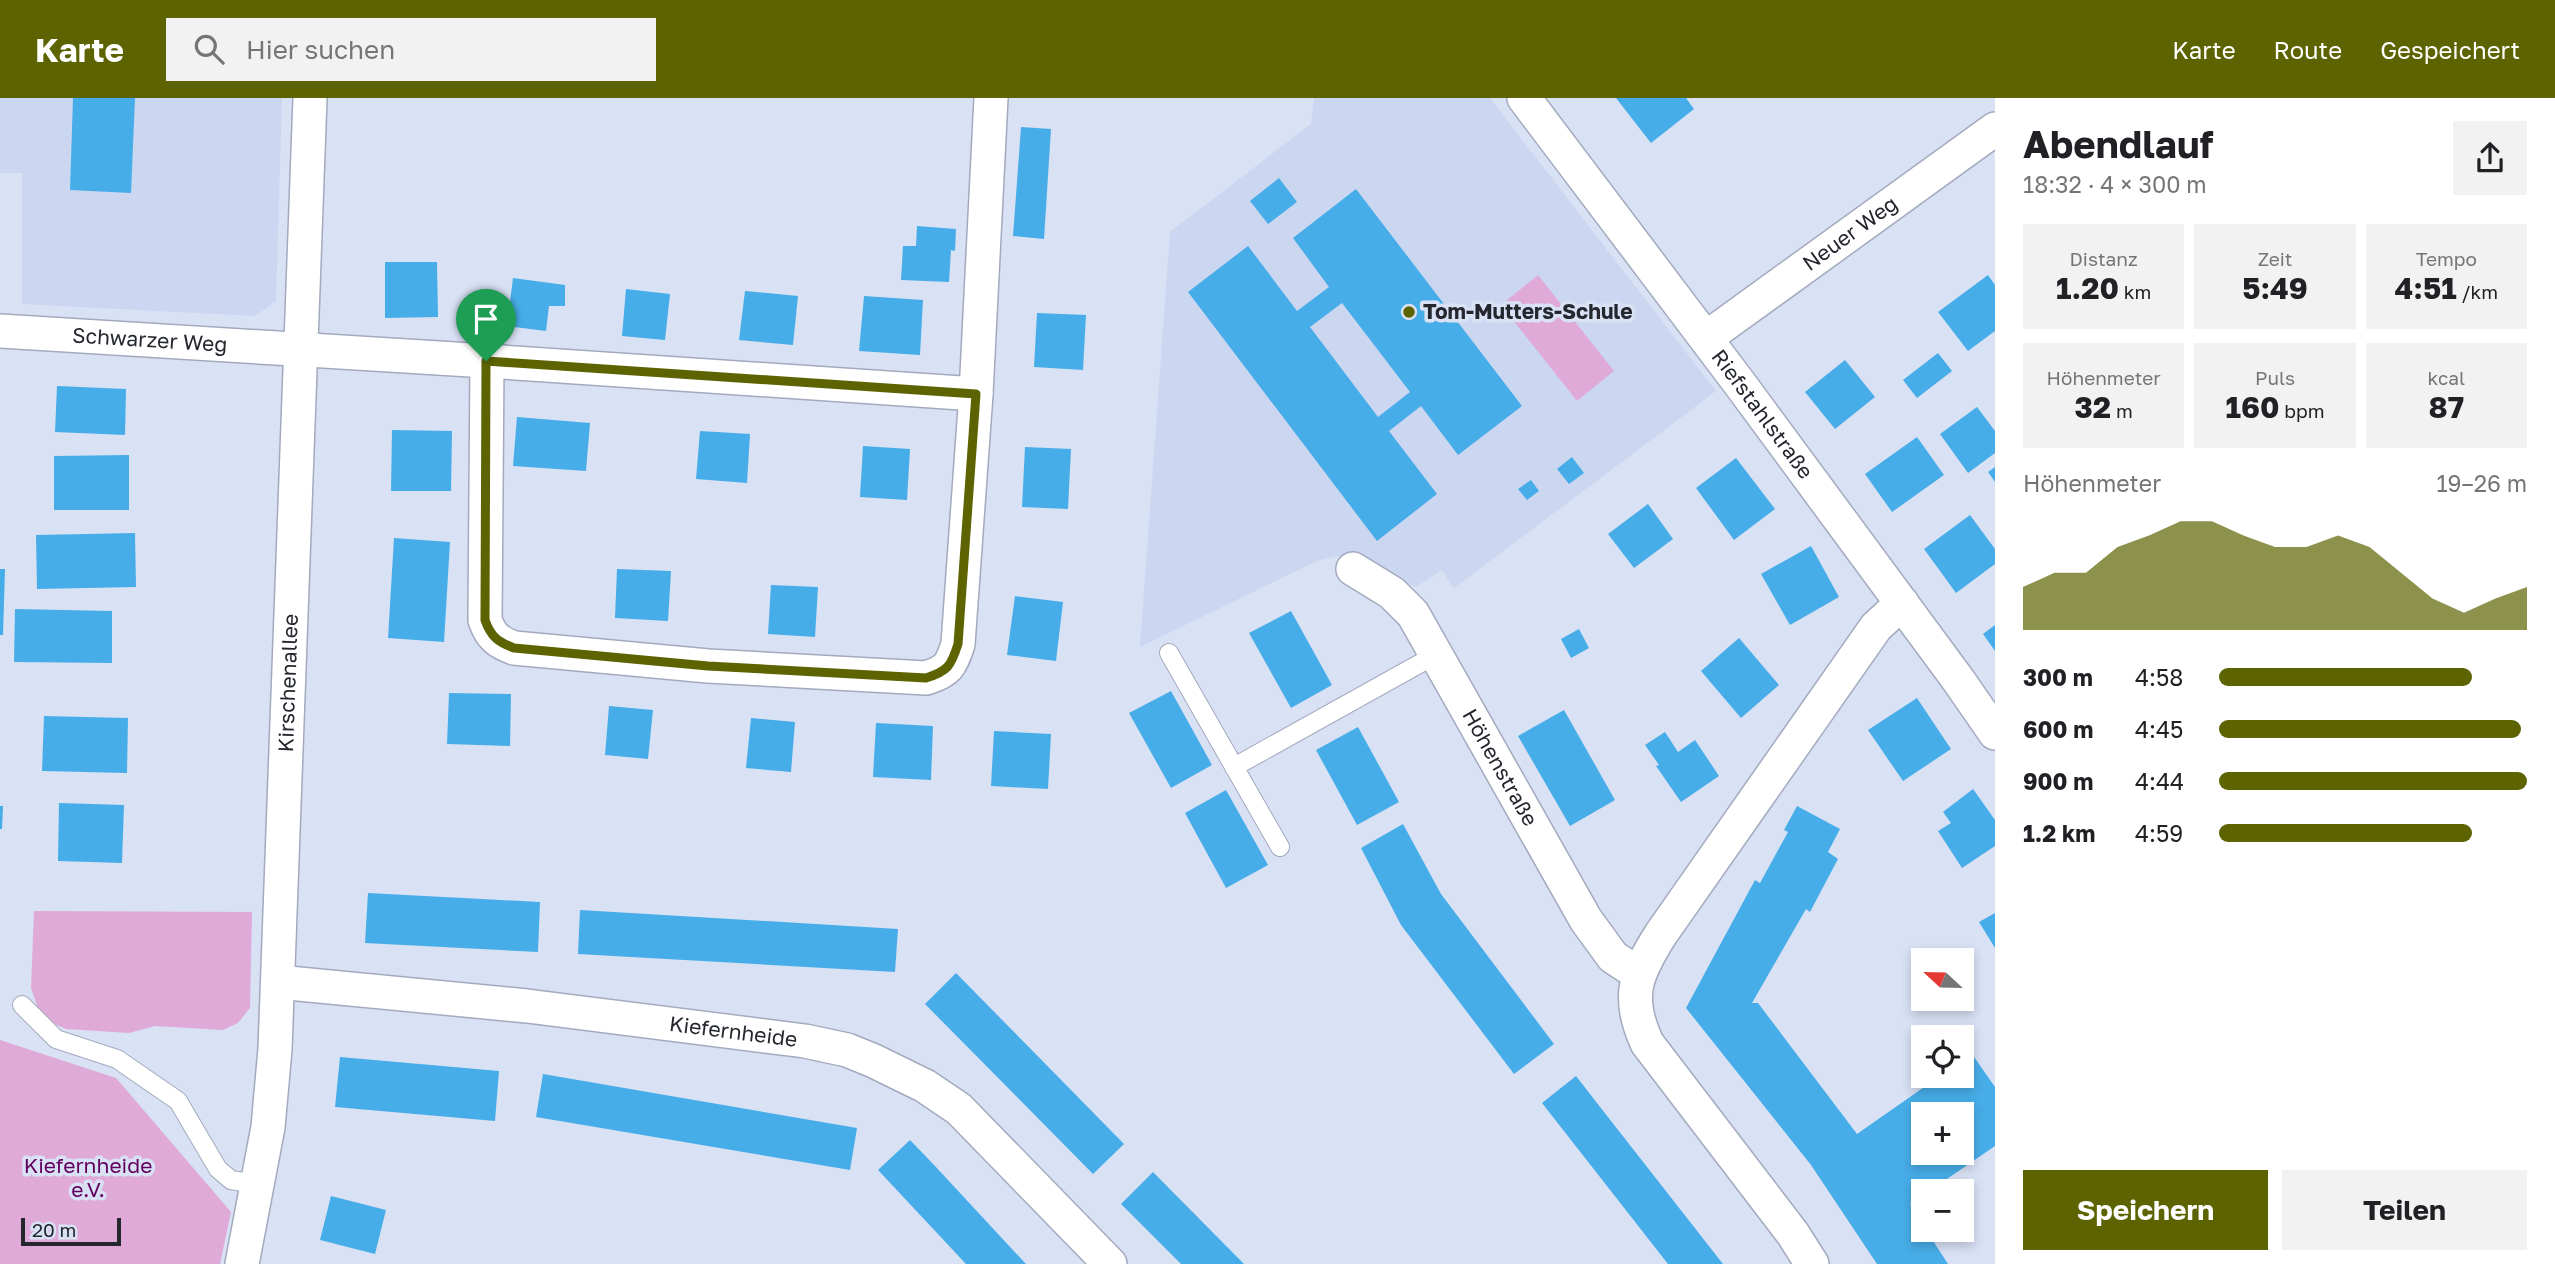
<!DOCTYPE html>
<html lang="de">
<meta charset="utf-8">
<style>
body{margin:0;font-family:"Golos Text",sans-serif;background:#f2f2f2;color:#202124;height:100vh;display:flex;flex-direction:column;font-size:26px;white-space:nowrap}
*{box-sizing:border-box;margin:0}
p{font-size:23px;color:#757577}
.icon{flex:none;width:38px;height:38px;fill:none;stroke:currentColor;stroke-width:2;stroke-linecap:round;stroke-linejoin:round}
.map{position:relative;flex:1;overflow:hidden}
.side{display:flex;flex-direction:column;background:#fff;width:560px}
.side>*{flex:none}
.needle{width:46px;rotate:292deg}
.tools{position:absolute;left:1911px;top:850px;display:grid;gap:14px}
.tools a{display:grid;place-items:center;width:63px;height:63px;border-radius:0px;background:#fff;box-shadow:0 4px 10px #0003;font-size:35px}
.scale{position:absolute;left:21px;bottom:18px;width:100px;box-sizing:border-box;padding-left:7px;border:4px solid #24272e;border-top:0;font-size:19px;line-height:24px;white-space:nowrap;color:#24272e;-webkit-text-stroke:5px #d9e1f5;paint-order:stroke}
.pin{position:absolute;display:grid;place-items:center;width:60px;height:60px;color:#fff;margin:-72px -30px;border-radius:50% 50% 50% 0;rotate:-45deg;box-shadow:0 0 7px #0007}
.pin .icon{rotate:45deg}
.round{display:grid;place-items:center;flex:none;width:74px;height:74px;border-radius:0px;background:#f2f2f2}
.head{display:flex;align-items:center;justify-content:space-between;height:119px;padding:0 28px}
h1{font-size:38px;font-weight:700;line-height:52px}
.stats{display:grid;grid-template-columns:repeat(3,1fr);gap:10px;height:119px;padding:7px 28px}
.stats div{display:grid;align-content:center;border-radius:0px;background:#f2f2f2;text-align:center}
.stats b{font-size:30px;font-weight:700}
.stats small{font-size:19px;font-weight:400}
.stats p{font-size:19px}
.chart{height:196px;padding:14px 28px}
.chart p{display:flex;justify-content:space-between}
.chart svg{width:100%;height:126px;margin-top:7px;fill:#5c6300;opacity:.7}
.primary-button{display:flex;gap:14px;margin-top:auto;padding:14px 28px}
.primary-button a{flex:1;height:80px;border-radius:0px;background:#5c6300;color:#fff;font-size:28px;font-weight:700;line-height:80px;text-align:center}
.primary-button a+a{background:#f2f2f2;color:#202124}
ul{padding:0 28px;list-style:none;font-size:23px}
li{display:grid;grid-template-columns:112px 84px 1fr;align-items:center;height:52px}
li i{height:18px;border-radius:9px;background:#5c6300}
header{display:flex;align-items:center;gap:42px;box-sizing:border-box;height:98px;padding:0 35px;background:#5c6300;color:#fff}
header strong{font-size:33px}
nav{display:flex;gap:38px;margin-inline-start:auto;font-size:24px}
.search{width:490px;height:63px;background:#f2f2f2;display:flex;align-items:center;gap:18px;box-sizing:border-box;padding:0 24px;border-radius:0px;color:#757577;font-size:26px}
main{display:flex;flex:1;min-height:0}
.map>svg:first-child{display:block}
.built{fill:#cbd6f1}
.green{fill:#dfaad8}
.building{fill:#47ade8;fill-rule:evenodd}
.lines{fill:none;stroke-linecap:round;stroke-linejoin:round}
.service-casing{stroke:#a3aabe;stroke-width:20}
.minor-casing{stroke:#a3aabe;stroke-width:36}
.service{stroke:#fff;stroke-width:18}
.minor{stroke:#fff;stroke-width:33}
.route-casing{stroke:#fff;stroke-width:14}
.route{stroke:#5c6300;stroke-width:9}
.poi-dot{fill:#5c6300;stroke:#d9e1f5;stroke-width:2.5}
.labels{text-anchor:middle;stroke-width:7;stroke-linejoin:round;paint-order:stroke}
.street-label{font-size:21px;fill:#24272e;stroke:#d9e1f5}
.poi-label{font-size:21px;font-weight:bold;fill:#24272e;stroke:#d9e1f5;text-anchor:start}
.park-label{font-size:21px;fill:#62005d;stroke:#d9e1f5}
</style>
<header>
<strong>Karte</strong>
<div class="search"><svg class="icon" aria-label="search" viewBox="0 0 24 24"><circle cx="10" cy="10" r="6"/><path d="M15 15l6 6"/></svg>Hier suchen</div>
<nav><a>Karte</a><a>Route</a><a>Gespeichert</a></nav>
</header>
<main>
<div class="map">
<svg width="1995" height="1166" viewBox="0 0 1995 1166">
<rect width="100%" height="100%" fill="#d9e1f5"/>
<g class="built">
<polygon points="0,0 282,0 276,203 255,218 22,206 22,75 0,75"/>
<polygon points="1314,0 1490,0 1716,293 1454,490 1442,472 1416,489 1339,458 1319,462 1140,549 1170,134 1311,26"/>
</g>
<g class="green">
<polygon points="1538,177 1614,273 1577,303 1501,207"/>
<polygon points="34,813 252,814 250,910 238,925 223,932 155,928 129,935 66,931 50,924 38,910 31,890"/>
<polygon points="0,942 116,980 231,1114 220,1166 0,1166"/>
</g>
<g class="building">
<polygon points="73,0 135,0 131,95 70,92"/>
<polygon points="1616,0 1686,0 1694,11 1651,45"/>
<polygon points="1021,29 1051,31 1044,141 1013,138"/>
<polygon points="1279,80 1297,104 1268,126 1250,103"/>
<path d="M1356 91 1522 308 1458 357 1421 308 1389 333 1437 396 1377 443 1188 194 1248 148 1297 213 1329 189 1293 140ZM1342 205 1410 294 1378 319 1310 229Z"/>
<polygon points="917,128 956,131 955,153 951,152 949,184 901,182 903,148 916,148"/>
<polygon points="385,164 437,164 438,219 385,220"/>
<polygon points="1988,177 1995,187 1995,233 1968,253 1938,214"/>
<polygon points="513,180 565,187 565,208 549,208 546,233 507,228"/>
<polygon points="626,191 670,196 665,242 622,238"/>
<polygon points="745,193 798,198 793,247 739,242"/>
<polygon points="864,198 923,202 920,257 859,253"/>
<polygon points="1037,215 1086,217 1083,272 1034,269"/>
<polygon points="1938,255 1952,273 1917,300 1903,282"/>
<polygon points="1845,262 1875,299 1835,331 1805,294"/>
<polygon points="57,288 126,291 125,337 55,334"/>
<polygon points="1977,309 1995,333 1995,355 1968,375 1940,336"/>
<polygon points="517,319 590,325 586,373 513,368"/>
<polygon points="392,332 452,333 451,393 391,393"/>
<polygon points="700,333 750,336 747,385 696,381"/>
<polygon points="1917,339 1944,377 1892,414 1865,376"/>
<polygon points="863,348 910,351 907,402 860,399"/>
<polygon points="1025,349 1071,351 1068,411 1022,409"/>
<polygon points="129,357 129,412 54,412 54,358"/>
<polygon points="1572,359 1584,375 1569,386 1557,371"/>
<polygon points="1736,360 1775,411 1734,442 1696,390"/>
<polygon points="1995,369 1995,384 1988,374"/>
<polygon points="1531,382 1539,393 1527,402 1518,391"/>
<polygon points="1648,406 1673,441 1634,470 1608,436"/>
<polygon points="1970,417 1995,451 1995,466 1956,495 1924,451"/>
<polygon points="135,435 136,489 37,491 36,437"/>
<polygon points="394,440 450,444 444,544 388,540"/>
<polygon points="1811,448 1839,499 1790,527 1761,476"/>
<polygon points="0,471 5,471 3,537 0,537"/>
<polygon points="617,471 671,473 668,523 615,520"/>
<polygon points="771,487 818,489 815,539 768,536"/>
<polygon points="1015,498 1063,504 1056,563 1007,557"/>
<polygon points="15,511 112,513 112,565 14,564"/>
<polygon points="1291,513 1332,587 1291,610 1249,535"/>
<polygon points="1995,527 1995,553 1983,536"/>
<polygon points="1579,531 1589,550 1571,560 1561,541"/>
<polygon points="1739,540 1779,587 1741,620 1701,573"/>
<polygon points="1171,593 1212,667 1171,690 1129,615"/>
<polygon points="449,595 511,596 510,648 447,646"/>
<polygon points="1917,600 1951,651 1903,683 1868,632"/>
<polygon points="609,608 653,612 648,661 605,657"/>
<polygon points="1564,612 1615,702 1570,728 1518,638"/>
<polygon points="44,618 128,620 127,675 42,673"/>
<polygon points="751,620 795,624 791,674 746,670"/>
<polygon points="876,625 933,628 931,682 873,679"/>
<polygon points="1358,629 1399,704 1357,727 1316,652"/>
<polygon points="994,633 1051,636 1048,691 991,688"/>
<polygon points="1665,634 1678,654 1695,642 1719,678 1681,704 1656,668 1659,667 1645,647"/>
<polygon points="1973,691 1995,722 1995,748 1962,770 1938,733 1951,725 1943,714"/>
<polygon points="1226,692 1268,767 1226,790 1185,715"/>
<polygon points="59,705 124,707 122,765 58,763"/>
<polygon points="0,708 3,708 2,731 0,731"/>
<path d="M1797 708 1840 731 1828 754 1838 761 1810 814 1806 811 1752 905H1758L1857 1036 1940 978H1962V963L1972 956 1995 989V1048L1928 1094H1923V1097L1910 1106 1923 1127V1132H1926L1948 1166H1877L1811 1067 1686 910 1755 782 1760 785 1788 734 1784 732ZM1923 1017H1962V1055H1923Z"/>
<polygon points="1403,726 1441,796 1554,946 1514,976 1401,827 1361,750"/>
<polygon points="368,795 540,804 538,854 365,845"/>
<polygon points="580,812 898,831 895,874 578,856"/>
<polygon points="1995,815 1995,850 1979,824"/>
<polygon points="956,875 1124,1046 1093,1076 925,906"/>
<polygon points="340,959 499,973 495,1023 335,1009"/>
<polygon points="543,976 857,1030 850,1072 536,1019"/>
<polygon points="1576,978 1604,1014 1723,1166 1668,1166 1542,1005"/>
<polygon points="910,1042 935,1068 1026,1166 966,1166 878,1072"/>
<polygon points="1153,1074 1244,1166 1181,1166 1121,1106"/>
<polygon points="331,1098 386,1112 375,1156 320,1142"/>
</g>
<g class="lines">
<defs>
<g id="service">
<polyline points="1169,555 1280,749"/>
<polyline points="1234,669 1437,556"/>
<polyline points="22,907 56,941 117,961 178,1003 218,1071 231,1082 257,1086"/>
</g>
<g id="minor">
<path id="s1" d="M1524 0 1740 286 1959 583 1995 635"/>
<path id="s2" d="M0 233 487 263 976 296"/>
<path id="s3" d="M1706 240 1995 31"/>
<path d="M487 263 485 522C491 539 498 544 514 550L708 568 926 580C948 573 951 568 958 546L976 296 991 0"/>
<path id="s4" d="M1353 471 1392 495 1413 516 1586 822 1613 859 1639 876"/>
<path id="s5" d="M278 884 527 908 805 943 847 952 874 963 925 988 959 1011 1110 1166"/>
<path id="s6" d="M242 1166 268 1029 275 951 310 0"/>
<path d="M1812 1166 1793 1136 1647 945C1626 899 1635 877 1661 836L1876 529 1902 505"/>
</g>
</defs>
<use href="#service" class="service-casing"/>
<use href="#minor" class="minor-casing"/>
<use href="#service" class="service"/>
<use href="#minor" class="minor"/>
</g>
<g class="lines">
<defs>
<path id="route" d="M486 263 976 296 958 546C951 568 948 573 926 580L708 568 514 550C498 544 491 539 485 522Z"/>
</defs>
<use href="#route" class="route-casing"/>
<use href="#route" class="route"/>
</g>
<circle class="poi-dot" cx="1409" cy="214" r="7"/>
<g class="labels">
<g class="street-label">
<text dy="7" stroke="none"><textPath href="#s3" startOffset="178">Neuer Weg</textPath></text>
<text dy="7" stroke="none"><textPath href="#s2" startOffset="150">Schwarzer Weg</textPath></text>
<text dy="7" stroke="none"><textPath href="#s1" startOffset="396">Riefstahlstraße</textPath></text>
<text dy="7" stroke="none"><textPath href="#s6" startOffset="584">Kirschenallee</textPath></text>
<text dy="7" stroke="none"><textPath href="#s4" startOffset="252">Höhenstraße</textPath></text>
<text dy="7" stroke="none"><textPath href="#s5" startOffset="458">Kiefernheide</textPath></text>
</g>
<g class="poi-label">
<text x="1423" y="221">Tom-Mutters-Schule</text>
</g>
<g class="park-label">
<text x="88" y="1075">Kiefernheide<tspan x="88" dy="24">e.V.</tspan></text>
</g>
</g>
</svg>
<div class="tools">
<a><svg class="needle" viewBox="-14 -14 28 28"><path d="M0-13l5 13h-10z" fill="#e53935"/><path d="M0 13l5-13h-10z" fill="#757577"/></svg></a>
<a><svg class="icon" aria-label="locate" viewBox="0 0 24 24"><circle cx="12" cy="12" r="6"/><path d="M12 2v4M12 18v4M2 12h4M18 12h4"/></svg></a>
<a>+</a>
<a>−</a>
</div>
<div class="scale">20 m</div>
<div class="pin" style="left:486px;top:263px;background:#1e9e55"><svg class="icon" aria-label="arrive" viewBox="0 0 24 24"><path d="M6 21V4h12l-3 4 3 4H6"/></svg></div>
</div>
<section class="side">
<div class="head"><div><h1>Abendlauf</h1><p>18:32 · 4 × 300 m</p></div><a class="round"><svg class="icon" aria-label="share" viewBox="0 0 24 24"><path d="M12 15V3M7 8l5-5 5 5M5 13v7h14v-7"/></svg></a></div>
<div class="stats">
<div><p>Distanz</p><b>1.20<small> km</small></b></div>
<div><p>Zeit</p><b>5:49</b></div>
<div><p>Tempo</p><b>4:51<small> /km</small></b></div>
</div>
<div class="stats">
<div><p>Höhenmeter</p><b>32<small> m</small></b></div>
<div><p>Puls</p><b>160<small> bpm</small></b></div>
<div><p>kcal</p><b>87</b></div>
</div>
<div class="chart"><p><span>Höhenmeter</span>19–26 m</p>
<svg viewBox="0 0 160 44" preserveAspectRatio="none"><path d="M0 44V29L10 24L20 24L30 15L40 11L50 6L60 6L70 11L80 15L90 15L100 11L110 15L120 24L130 33L140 38L150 33L160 29V44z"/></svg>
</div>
<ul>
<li><b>300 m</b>4:58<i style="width:82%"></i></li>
<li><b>600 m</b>4:45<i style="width:98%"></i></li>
<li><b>900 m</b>4:44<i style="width:100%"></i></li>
<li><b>1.2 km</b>4:59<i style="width:82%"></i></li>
</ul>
<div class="primary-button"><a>Speichern</a><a>Teilen</a></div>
</section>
</main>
